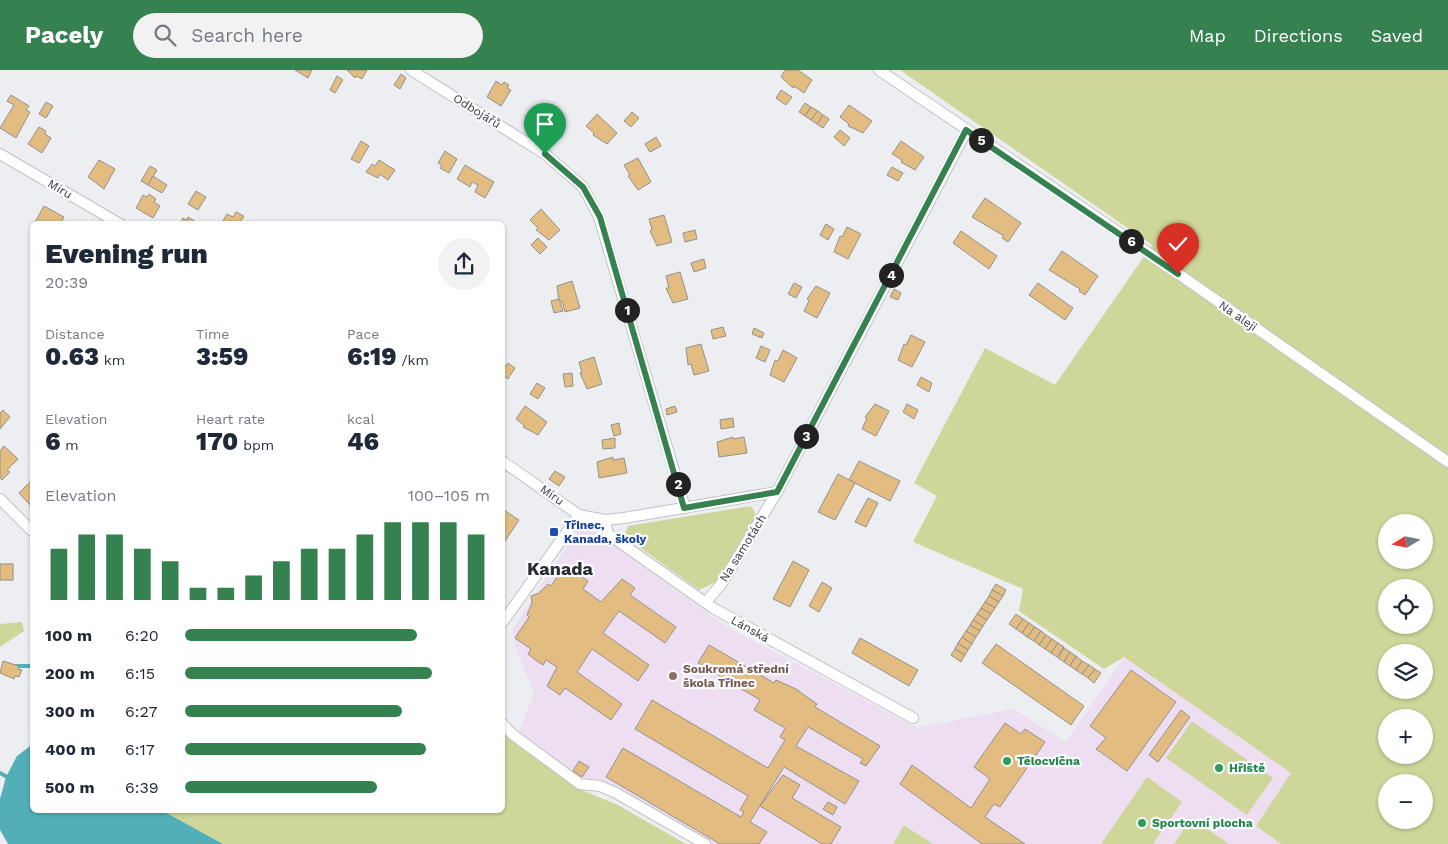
<!DOCTYPE html>
<meta charset="utf-8">
<style>
body{margin:0;font-family:"Work Sans",sans-serif;background:#f2f2f3;color:#1f2937;height:100vh;display:flex;flex-direction:column;font-size:19px;white-space:nowrap}
*{box-sizing:border-box;margin:0}
p{font-size:16px;color:#747a83}
.icon{flex:none;width:28px;height:28px;fill:none;stroke:currentColor;stroke-width:2;stroke-linecap:round;stroke-linejoin:round}
.map{position:relative;flex:1;overflow:hidden}
.details{position:absolute;left:30px;top:151px;width:475px;height:592px;display:flex;flex-direction:column;background:#fff;border-radius:8px;box-shadow:0 1px 4px #0004}
.details>*{flex:none}
.needle{width:32px;rotate:260deg}
.buttons{position:absolute;left:1378px;top:444px;display:grid;gap:10px}
.buttons a{display:grid;place-items:center;width:55px;height:55px;border-radius:50%;background:#fff;box-shadow:0 1px 4px #0004;font-size:25px}
.pin{position:absolute;display:grid;place-items:center;width:42px;height:42px;color:#fff;margin:-51px -21px;border-radius:50% 50% 50% 0;rotate:-45deg;box-shadow:0 0 5px #0007}
.pin .icon{rotate:45deg}
.km{position:absolute;width:25px;height:25px;margin:-12px;border-radius:50%;background:#222;color:#fff;font-size:14px;line-height:25px;text-align:center}
.round{display:grid;place-items:center;flex:none;width:52px;height:52px;border-radius:26px;background:#f2f2f3}
.headline{display:flex;align-items:center;justify-content:space-between;height:85px;padding:0 15px}
h1{font-size:28px;font-weight:800;line-height:38px}
.figures{display:grid;grid-template-columns:repeat(3,1fr);gap:8px;height:85px;padding:5px 15px}
.figures div{display:grid;align-content:center}
.figures b{font-size:25px;font-weight:800}
.figures small{font-size:14px;font-weight:400}
.figures p{font-size:14px}
.chart{height:140px;padding:10px 15px}
.chart p{display:flex;justify-content:space-between}
.chart svg{width:100%;height:90px;margin-top:5px;stroke:#358150;stroke-width:6}
ul{padding:0 15px;list-style:none;font-size:16px}
li{display:grid;grid-template-columns:80px 60px 1fr;align-items:center;height:38px}
li i{height:12px;border-radius:6px;background:#358150}
header{display:flex;align-items:center;gap:30px;box-sizing:border-box;height:70px;padding:0 25px;background:#358150;color:#fff}
header strong{font-size:24px}
nav{display:flex;gap:28px;margin-inline-start:auto;font-size:18px}
.search{width:350px;height:45px;background:#f2f2f3;display:flex;align-items:center;gap:12px;box-sizing:border-box;padding:0 18px;border-radius:28px;color:#747a83;font-size:19px}
.map>svg:first-child{display:block}
.education{fill:#eedef1}
.green{fill:#cfd699;fill-rule:evenodd}
.water{fill:#52afb7}
.lines{fill:none;stroke-linecap:round;stroke-linejoin:round}
.stream{stroke:#52afb7;stroke-width:4}
.building{fill:#e2bc80;stroke:#94928f}
.minor-casing{stroke:#c0c2c6;stroke-width:12}
.minor{stroke:#fff;stroke-width:10}
.route-casing{stroke:#fff;stroke-width:10}
.route{stroke:#358150;stroke-width:6}
.transit-dot{fill:#1a4fb4;stroke:#fafcff;stroke-width:2}
.education-dot{fill:#8d6e63;stroke:#fafcff;stroke-width:2}
.leisure-dot{fill:#2e9e5b;stroke:#fafcff;stroke-width:2}
.labels{text-anchor:middle;stroke-width:4.5;stroke-linejoin:round;paint-order:stroke}
.street-label{font-size:12px;fill:#393a3b;stroke:#fafcff}
.transit-label{font-size:12px;font-weight:bold;fill:#164399;stroke:#fafcff;text-anchor:start}
.education-label{font-size:12px;font-weight:bold;fill:#785e54;stroke:#fafcff;text-anchor:start}
.leisure-label{font-size:12px;font-weight:bold;fill:#27864d;stroke:#fafcff;text-anchor:start}
.district-label{font-size:18px;font-weight:bold;fill:#2b2c2f;stroke:#fafcff}
</style>
<header>
<strong>Pacely</strong>
<div class="search"><svg class="icon" aria-label="search" viewBox="0 0 24 24"><circle cx="10" cy="10" r="6"/><path d="M15 15l6 6"/></svg>Search here</div>
<nav><a>Map</a><a>Directions</a><a>Saved</a></nav>
</header>
<div class="map">
<svg width="1448" height="774" viewBox="0 0 1448 774">
<rect width="100%" height="100%" fill="#eceef2"/>
<polygon class="education" points="582,453 724,555 917,658 1013,639 1066,672 1124,587 1291,703 1256,756 1281,774 933,774 905,755 893,774 713,774 603,710 581,708 518,663 534,624 515,575 513,559"/>
<g class="green">
<path d="M900 0H1448V774H1281L1256 756 1291 703 1124 587 1104 599 1019 541 1023 519 913 472 937 426 914 413 985 278 1055 315 1152 175ZM1386 452H1424V490H1386ZM1386 518H1424V555H1386ZM1386 582H1424V620H1386ZM1386 648H1424V685H1386ZM1386 712H1424V750H1386Z"/>
<polygon points="751,436 758,448 720,510 699,520 624,466 628,456"/>
<polygon points="22,552 24,561 0,577 0,554"/>
<polygon points="1192,651 1273,708 1247,745 1166,688"/>
<polygon points="505,666 579,719 618,735 686,774 223,774 163,741 502,741 502,668"/>
<polygon points="1147,707 1182,732 1153,774 1101,774"/>
<polygon points="1191,748 1229,774 1174,774"/>
<polygon points="904,755 933,774 893,774"/>
</g>
<polygon class="water" points="30,676 32,676 32,741 163,741 223,774 8,774 0,760 0,729 6,707 17,686"/>
<g class="lines">
<g class="stream">
<polyline points="15,596 32,596"/>
<polyline points="0,703 9,708"/>
</g>
</g>
<g class="building">
<polygon points="295,0 312,0 308,8"/>
<polygon points="347,0 367,0 362,9 356,6 355,8"/>
<polygon points="785,0 798,0 812,10 804,23 794,16 793,18 781,7"/>
<polygon points="401,4 406,8 400,19 394,15"/>
<polygon points="337,6 343,10 335,23 330,20"/>
<polygon points="496,11 502,15 504,12 509,15 507,18 511,20 501,36 487,27"/>
<polygon points="781,20 792,27 786,35 776,28"/>
<polygon points="11,25 29,36 26,40 30,42 16,68 0,58 14,35 7,31"/>
<polygon points="46,32 53,36 46,48 39,44"/>
<polygon points="805,33 811,37 805,46 799,42"/>
<polygon points="849,35 872,51 863,63 848,56 849,54 840,47"/>
<polygon points="811,37 818,41 811,50 805,46"/>
<polygon points="818,41 823,45 817,54 811,50"/>
<polygon points="632,42 639,48 631,57 624,51"/>
<polygon points="597,44 617,63 607,74 593,65 594,63 586,56"/>
<polygon points="823,45 829,49 823,58 817,54"/>
<polygon points="39,57 46,61 45,64 51,68 42,83 28,74"/>
<polygon points="840,60 850,68 844,76 834,67"/>
<polygon points="656,67 661,76 650,82 645,74"/>
<polygon points="361,71 369,76 359,93 351,89"/>
<polygon points="901,71 924,87 915,100 901,92 902,90 892,84"/>
<polygon points="445,81 457,89 449,103 440,98 442,95 438,93"/>
<polygon points="638,88 651,112 638,120 628,106 630,105 624,95"/>
<polygon points="99,90 115,99 104,119 88,107"/>
<polygon points="379,90 395,100 388,110 380,104 378,108 366,102 372,94 375,96"/>
<polygon points="465,95 494,112 485,128 475,122 478,115 472,112 470,117 457,109"/>
<polygon points="150,96 157,100 148,115 141,111"/>
<polygon points="892,97 903,103 898,111 887,105"/>
<polygon points="153,106 167,115 162,123 148,115"/>
<polygon points="196,121 206,127 198,140 188,134"/>
<polygon points="149,124 156,129 154,132 160,136 153,148 136,138 143,125 147,127"/>
<polygon points="985,128 1021,153 1008,172 1002,168 1004,166 972,147"/>
<polygon points="44,136 64,147 60,154 34,154"/>
<polygon points="541,139 560,160 549,170 536,160 538,158 530,150"/>
<polygon points="236,142 244,146 239,154 227,154 223,151 227,144 233,147"/>
<polygon points="664,145 672,172 657,176 650,161 652,160 649,149"/>
<polygon points="188,147 199,154 180,154 183,148 187,150"/>
<polygon points="826,154 834,159 828,170 820,165"/>
<polygon points="847,157 861,164 848,189 834,182 840,166 842,167"/>
<polygon points="695,160 697,169 685,172 683,163"/>
<polygon points="961,161 997,186 989,199 953,173"/>
<polygon points="538,168 547,177 540,184 531,175"/>
<polygon points="1062,181 1098,206 1085,225 1079,221 1080,219 1049,200"/>
<polygon points="704,189 706,198 694,202 691,193"/>
<polygon points="680,202 688,229 673,233 666,218 669,218 666,206"/>
<polygon points="572,211 580,238 565,242 562,231 559,232 557,216"/>
<polygon points="794,213 802,217 796,228 788,224"/>
<polygon points="1038,213 1073,238 1065,250 1029,225"/>
<polygon points="816,216 830,223 817,248 804,241 809,231 807,229"/>
<polygon points="894,219 901,223 898,230 890,227"/>
<polygon points="559,229 563,241 554,243 551,231"/>
<polygon points="723,257 726,266 713,269 711,260"/>
<polygon points="754,258 764,263 762,268 752,264"/>
<polygon points="911,265 925,272 912,297 898,290 904,274 906,275"/>
<polygon points="701,274 709,301 694,305 691,294 688,295 686,278"/>
<polygon points="761,276 770,280 765,292 756,288"/>
<polygon points="783,280 797,288 784,312 770,305 775,290 778,291"/>
<polygon points="594,287 602,314 587,319 580,303 582,303 579,292"/>
<polygon points="508,293 515,298 508,309 502,305 502,300"/>
<polygon points="572,303 573,316 565,317 563,304"/>
<polygon points="921,307 932,313 929,322 917,315"/>
<polygon points="537,313 545,318 538,329 530,324"/>
<polygon points="875,334 889,341 876,366 862,359 867,348 865,347"/>
<polygon points="907,334 918,340 914,349 903,342"/>
<polygon points="525,336 547,352 538,365 523,357 525,356 516,349"/>
<polygon points="675,336 677,342 667,345 666,339"/>
<polygon points="3,340 10,347 0,359 0,343"/>
<polygon points="733,348 734,357 721,359 720,350"/>
<polygon points="619,353 621,364 614,366 611,355"/>
<polygon points="733,367 733,369 744,367 747,383 719,387 717,372"/>
<polygon points="615,368 615,378 603,379 602,370"/>
<polygon points="4,376 18,389 7,400 10,402 2,410 0,407 0,381"/>
<polygon points="613,387 613,390 624,388 627,403 599,408 597,392"/>
<polygon points="859,391 900,411 890,431 849,410"/>
<polygon points="555,401 565,407 559,416 549,409"/>
<polygon points="838,404 855,413 835,450 818,442"/>
<polygon points="31,411 32,412 32,437 19,423"/>
<polygon points="868,428 878,433 866,457 855,452"/>
<polygon points="504,440 519,450 503,474 502,442"/>
<polygon points="793,491 809,500 790,537 773,529"/>
<rect x="0" y="494" width="13" height="16"/>
<polygon points="565,495 588,511 583,519 601,532 622,509 635,518 630,525 676,557 665,573 619,541 603,563 649,595 638,611 592,579 577,602 622,634 611,650 565,618 560,625 547,616 557,597 546,590 543,595 534,589 528,584 531,579 515,568 529,547 527,545 532,533 531,526 539,523 548,514 551,516"/>
<polygon points="822,512 832,518 819,542 809,536"/>
<polygon points="996,514 1006,520 1003,526 992,520"/>
<polygon points="992,520 1003,526 999,532 989,526"/>
<polygon points="989,526 999,532 995,538 985,532"/>
<polygon points="985,532 995,538 991,544 981,538"/>
<polygon points="981,538 991,544 987,550 977,544"/>
<polygon points="977,544 987,550 983,556 973,550"/>
<polygon points="1016,544 1023,549 1016,559 1009,554"/>
<polygon points="1023,549 1029,553 1022,563 1016,559"/>
<polygon points="973,550 983,556 980,561 970,555"/>
<polygon points="1029,553 1035,557 1027,567 1022,563"/>
<polygon points="970,555 980,561 976,567 966,561"/>
<polygon points="1035,557 1041,561 1034,571 1027,567"/>
<polygon points="966,561 976,567 972,574 962,567"/>
<polygon points="1041,561 1046,565 1039,575 1034,571"/>
<polygon points="1046,565 1052,569 1045,579 1039,575"/>
<polygon points="962,567 972,574 968,580 958,573"/>
<polygon points="860,568 918,600 909,616 852,583"/>
<polygon points="1052,569 1058,573 1051,583 1045,579"/>
<polygon points="958,573 968,580 965,585 955,579"/>
<polygon points="1058,573 1064,577 1057,587 1051,583"/>
<polygon points="996,574 1084,636 1071,655 982,593"/>
<polygon points="709,575 774,613 776,610 796,619 817,634 815,637 880,676 866,696 860,693 863,689 808,657 796,676 859,711 845,734 784,697 750,752 767,762 759,774 720,774 606,707 623,678 741,747 744,742 740,740 748,726 635,659 652,630 768,698 785,670 780,667 785,658 754,640 760,630 698,593"/>
<polygon points="1064,578 1070,582 1064,592 1058,588"/>
<polygon points="955,579 965,585 961,592 951,585"/>
<polygon points="1070,582 1076,586 1070,596 1064,592"/>
<polygon points="1076,586 1082,591 1076,600 1070,596"/>
<polygon points="3,591 19,596 18,599 22,600 19,607 15,606 14,609 0,603"/>
<polygon points="1082,591 1089,595 1082,604 1076,600"/>
<polygon points="1089,595 1095,599 1088,608 1082,604"/>
<polygon points="1095,599 1101,603 1094,613 1088,608"/>
<polygon points="1131,600 1176,632 1127,701 1096,679 1106,668 1090,656"/>
<polygon points="1181,640 1190,647 1158,692 1149,685"/>
<polygon points="1005,653 1021,664 1025,659 1045,672 1000,737 994,734 985,747 1025,774 982,774 900,714 912,695 971,738 990,709 974,697"/>
<polygon points="579,691 589,697 582,707 573,701"/>
<polygon points="783,705 800,715 792,728 841,757 831,774 822,774 760,736"/>
<polygon points="828,732 837,737 833,745 823,739"/>
</g>
<g class="lines">
<defs>
<g id="minor">
<polyline points="411,0 545,84 583,117 599,147 685,438"/>
<polyline points="879,0 1127,168 1448,392"/>
<polyline points="0,84 120,154"/>
<polyline points="502,391 579,445 605,450 624,448 777,422"/>
<polyline points="0,429 32,461"/>
<polyline points="605,450 608,464 713,538 913,648"/>
<polyline points="706,532 722,513 777,422 967,60"/>
<polyline points="502,553 579,445"/>
<polyline points="502,653 512,664 580,714 600,716 616,723 705,774"/>
</g>
</defs>
<use href="#minor" class="minor-casing"/>
<use href="#minor" class="minor"/>
</g>
<g class="lines">
<defs>
<polyline id="route" points="545,84 583,117 600,147 684,438 777,422 966,60 1178,204"/>
</defs>
<use href="#route" class="route-casing"/>
<use href="#route" class="route"/>
</g>
<rect class="transit-dot" x="549" y="457" width="10" height="10" rx="2.5"/>
<circle class="education-dot" cx="673" cy="606" r="5"/>
<g class="leisure-dot">
<circle cx="1007" cy="691" r="5"/>
<circle cx="1219" cy="698" r="5"/>
<circle cx="1142" cy="753" r="5"/>
</g>
<g class="labels">
<g class="street-label">
<text transform="translate(477 41) rotate(32)" y="4">Odbojářů</text>
<text transform="translate(60 119) rotate(30)" y="4">Míru</text>
<text transform="translate(1238 246) rotate(35)" y="4">Na aleji</text>
<text transform="translate(552 425) rotate(35)" y="4">Míru</text>
<text transform="translate(743 478) rotate(-58)" y="4">Na samotách</text>
<text transform="translate(750 559) rotate(29)" y="4">Lánská</text>
</g>
<g class="transit-label">
<text x="564" y="459">Třinec,<tspan x="564" dy="14">Kanada, školy</tspan></text>
</g>
<g class="education-label">
<text x="683" y="603">Soukromá střední<tspan x="683" dy="14">škola Třinec</tspan></text>
</g>
<g class="leisure-label">
<text x="1017" y="695">Tělocvična</text>
<text x="1229" y="702">Hřiště</text>
<text x="1152" y="757">Sportovní plocha</text>
</g>
<g class="district-label">
<text x="560" y="505">Kanada</text>
</g>
</g>
</svg>
<div class="buttons">
<a><svg class="needle" viewBox="-14 -14 28 28"><path d="M0-13l5 13h-10z" fill="#e53935"/><path d="M0 13l5-13h-10z" fill="#747a83"/></svg></a>
<a><svg class="icon" aria-label="locate" viewBox="0 0 24 24"><circle cx="12" cy="12" r="6"/><path d="M12 2v4M12 18v4M2 12h4M18 12h4"/></svg></a>
<a><svg class="icon" aria-label="layers" viewBox="0 0 24 24"><path d="M12 4l9 5-9 5-9-5zM3 14l9 5 9-5"/></svg></a>
<a>+</a>
<a>−</a>
</div>
<div class="pin" style="left:545px;top:84px;background:#1e9e55"><svg class="icon" aria-label="arrive" viewBox="0 0 24 24"><path d="M6 21V4h12l-3 4 3 4H6"/></svg></div>
<div class="pin" style="left:1178px;top:204px;background:#d93025"><svg class="icon" aria-label="check" viewBox="0 0 24 24"><path d="M5 12l5 5 9-10"/></svg></div>
<b class="km" style="left:627px;top:240px">1</b>
<b class="km" style="left:678px;top:414px">2</b>
<b class="km" style="left:806px;top:366px">3</b>
<b class="km" style="left:891px;top:205px">4</b>
<b class="km" style="left:981px;top:70px">5</b>
<b class="km" style="left:1131px;top:171px">6</b>
<section class="details">
<div class="headline"><div><h1>Evening run</h1><p>20:39</p></div><a class="round"><svg class="icon" aria-label="share" viewBox="0 0 24 24"><path d="M12 15V3M7 8l5-5 5 5M5 13v7h14v-7"/></svg></a></div>
<div class="figures">
<div><p>Distance</p><b>0.63<small> km</small></b></div>
<div><p>Time</p><b>3:59</b></div>
<div><p>Pace</p><b>6:19<small> /km</small></b></div>
</div>
<div class="figures">
<div><p>Elevation</p><b>6<small> m</small></b></div>
<div><p>Heart rate</p><b>170<small> bpm</small></b></div>
<div><p>kcal</p><b>46</b></div>
</div>
<div class="chart"><p><span>Elevation</span>100–105 m</p>
<svg viewBox="0 0 160 44" preserveAspectRatio="none"><path d="M5 44V19M15 44V12M25 44V12M35 44V19M45 44V25M55 44V38M65 44V38M75 44V32M85 44V25M95 44V19M105 44V19M115 44V12M125 44V6M135 44V6M145 44V6M155 44V12"/></svg>
</div>
<ul>
<li><b>100 m</b>6:20<i style="width:76%"></i></li>
<li><b>200 m</b>6:15<i style="width:81%"></i></li>
<li><b>300 m</b>6:27<i style="width:71%"></i></li>
<li><b>400 m</b>6:17<i style="width:79%"></i></li>
<li><b>500 m</b>6:39<i style="width:63%"></i></li>
</ul>
</section>
</div>
